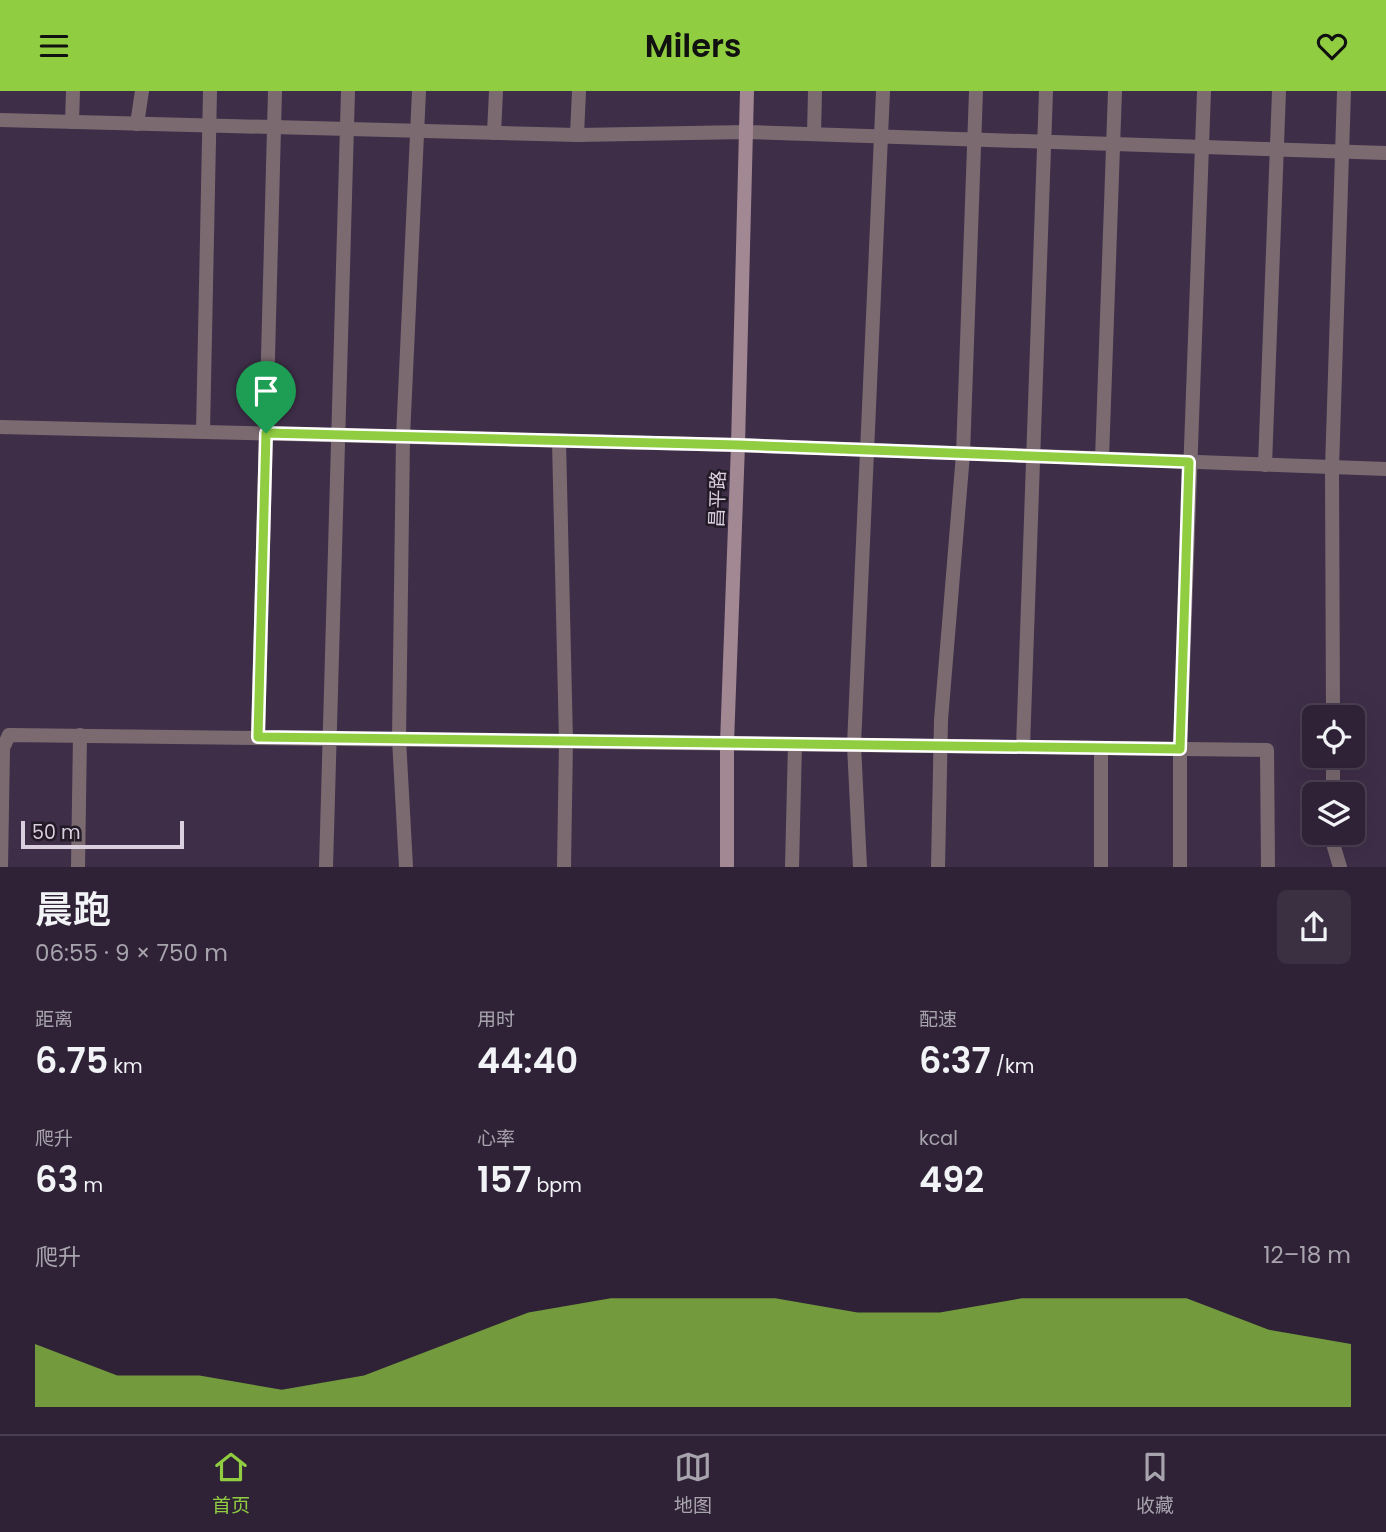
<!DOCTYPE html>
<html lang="zh">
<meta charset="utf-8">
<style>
body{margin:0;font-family:Poppins,"Noto Sans SC",sans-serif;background:#3b2f42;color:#f1f3f6;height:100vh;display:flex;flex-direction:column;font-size:26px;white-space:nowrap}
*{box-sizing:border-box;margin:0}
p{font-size:23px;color:#a7a4ad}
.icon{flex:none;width:38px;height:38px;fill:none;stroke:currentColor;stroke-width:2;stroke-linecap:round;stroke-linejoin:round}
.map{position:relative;height:776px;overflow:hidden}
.sheet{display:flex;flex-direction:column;background:#2f2236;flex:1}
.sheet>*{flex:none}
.fabs{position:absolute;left:1302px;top:614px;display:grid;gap:14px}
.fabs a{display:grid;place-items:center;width:63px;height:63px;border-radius:10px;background:#2f2236;box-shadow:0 7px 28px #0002,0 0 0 2px #4a3f51;font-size:35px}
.scale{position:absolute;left:21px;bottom:18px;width:163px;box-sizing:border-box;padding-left:7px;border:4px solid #d9cfdf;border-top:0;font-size:19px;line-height:24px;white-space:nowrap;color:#d9cfdf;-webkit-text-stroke:5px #221a26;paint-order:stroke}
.pin{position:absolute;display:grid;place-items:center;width:60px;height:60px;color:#fff;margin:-72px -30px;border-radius:50% 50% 50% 0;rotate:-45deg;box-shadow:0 0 7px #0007}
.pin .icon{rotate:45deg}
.round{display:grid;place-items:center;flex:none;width:74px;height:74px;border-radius:10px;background:#3b2f42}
.head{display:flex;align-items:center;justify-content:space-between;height:119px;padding:0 35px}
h1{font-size:38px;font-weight:600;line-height:52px}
.stats{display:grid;grid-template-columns:repeat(3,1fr);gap:10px;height:119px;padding:7px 35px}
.stats div{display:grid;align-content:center}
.stats b{font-size:35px;font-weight:600}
.stats small{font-size:19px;font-weight:400}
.stats p{font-size:19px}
.chart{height:196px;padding:14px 35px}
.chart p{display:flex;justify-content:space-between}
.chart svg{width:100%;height:126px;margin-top:7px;fill:#90cd40;opacity:.7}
header{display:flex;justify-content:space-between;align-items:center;height:91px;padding:0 35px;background:#90cd40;color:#111;font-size:32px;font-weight:600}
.tabs{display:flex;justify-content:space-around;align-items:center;height:98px;border-top:2px solid #4a3f51;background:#2f2236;font-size:19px;color:#a7a4ad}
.tabs a{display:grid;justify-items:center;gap:4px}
.tabs .on{color:#90cd40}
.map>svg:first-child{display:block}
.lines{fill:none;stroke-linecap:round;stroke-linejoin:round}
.minor{stroke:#7b6b71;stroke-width:14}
.secondary{stroke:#a18892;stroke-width:14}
.route-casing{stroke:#fff;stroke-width:14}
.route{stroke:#90cd40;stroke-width:9}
.labels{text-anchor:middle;stroke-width:5;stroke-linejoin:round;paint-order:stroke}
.street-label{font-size:19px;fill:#d9cfdf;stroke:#221a26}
</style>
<header><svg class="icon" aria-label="menu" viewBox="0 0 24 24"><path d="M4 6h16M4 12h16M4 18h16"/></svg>Milers<svg class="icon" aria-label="heart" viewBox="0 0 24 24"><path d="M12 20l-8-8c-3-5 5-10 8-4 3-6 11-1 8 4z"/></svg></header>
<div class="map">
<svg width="1386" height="776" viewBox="0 0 1386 776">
<rect width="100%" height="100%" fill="#3f2e48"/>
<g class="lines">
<g class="minor">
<polyline points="0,29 577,44 746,41 1386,62"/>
<polyline points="72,31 73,0"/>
<polyline points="137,33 142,0"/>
<polyline points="494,42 496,0"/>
<polyline points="814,43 815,0"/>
<polyline points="577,44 579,0"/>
<polyline points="0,336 738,354 1386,378"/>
<polyline points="203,341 210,0"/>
<polyline points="559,350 566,650 564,776"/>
<polyline points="1102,368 1115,0"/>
<polyline points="1265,374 1279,0"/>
<polyline points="1333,626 1332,378 1344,0"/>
<polyline points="258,646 275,0"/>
<polyline points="1023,656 1046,0"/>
<polyline points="1101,657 1101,776"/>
<polyline points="1333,665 1333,704"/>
<polyline points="1333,742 1334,756 1340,776"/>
<polyline points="1,776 3,657 9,644 1267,659 1268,776"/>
<polyline points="78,776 80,644"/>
<polyline points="326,776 348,0"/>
<polyline points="406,776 399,648 403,346 419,0"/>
<polyline points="792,776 795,653"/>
<polyline points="860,776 854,654 883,0"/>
<polyline points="938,776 941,629 963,363 976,0"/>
<polyline points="1180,776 1180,658 1204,0"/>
</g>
<polyline class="secondary" points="727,776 727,652 738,354 747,0"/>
</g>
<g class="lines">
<defs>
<polygon id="route" points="266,342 738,354 1189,371 1180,658 258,646"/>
</defs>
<use href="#route" class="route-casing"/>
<use href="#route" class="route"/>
</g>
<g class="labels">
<g class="street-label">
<text transform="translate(717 408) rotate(-88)" y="7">昌平路</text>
</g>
</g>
</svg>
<div class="fabs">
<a><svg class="icon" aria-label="locate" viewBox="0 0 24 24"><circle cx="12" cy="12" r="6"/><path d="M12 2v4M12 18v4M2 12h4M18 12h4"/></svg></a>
<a><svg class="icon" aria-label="layers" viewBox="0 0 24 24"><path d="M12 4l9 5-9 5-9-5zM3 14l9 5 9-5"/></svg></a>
</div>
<div class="scale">50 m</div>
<div class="pin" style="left:266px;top:342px;background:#1e9e55"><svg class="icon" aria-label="arrive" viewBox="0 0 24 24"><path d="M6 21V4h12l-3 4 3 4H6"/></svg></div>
</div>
<section class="sheet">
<div class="head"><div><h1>晨跑</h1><p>06:55 · 9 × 750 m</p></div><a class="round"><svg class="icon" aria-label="share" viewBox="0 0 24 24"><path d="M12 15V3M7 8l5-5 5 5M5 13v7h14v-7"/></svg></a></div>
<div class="stats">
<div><p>距离</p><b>6.75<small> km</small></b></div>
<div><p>用时</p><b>44:40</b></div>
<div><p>配速</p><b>6:37<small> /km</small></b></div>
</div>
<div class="stats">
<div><p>爬升</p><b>63<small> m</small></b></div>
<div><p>心率</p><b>157<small> bpm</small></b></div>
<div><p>kcal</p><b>492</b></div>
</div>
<div class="chart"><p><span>爬升</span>12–18 m</p>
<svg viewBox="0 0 160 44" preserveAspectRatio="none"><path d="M0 44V22L10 33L20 33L30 38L40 33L50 22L60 11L70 6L80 6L90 6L100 11L110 11L120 6L130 6L140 6L150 17L160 22V44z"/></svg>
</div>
</section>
<nav class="tabs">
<a class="on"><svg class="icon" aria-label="home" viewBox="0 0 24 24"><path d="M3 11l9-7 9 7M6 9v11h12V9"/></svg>首页</a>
<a><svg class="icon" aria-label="map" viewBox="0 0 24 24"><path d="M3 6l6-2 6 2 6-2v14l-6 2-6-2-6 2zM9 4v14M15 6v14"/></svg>地图</a>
<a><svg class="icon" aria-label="saved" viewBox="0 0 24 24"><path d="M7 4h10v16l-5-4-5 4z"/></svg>收藏</a>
</nav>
